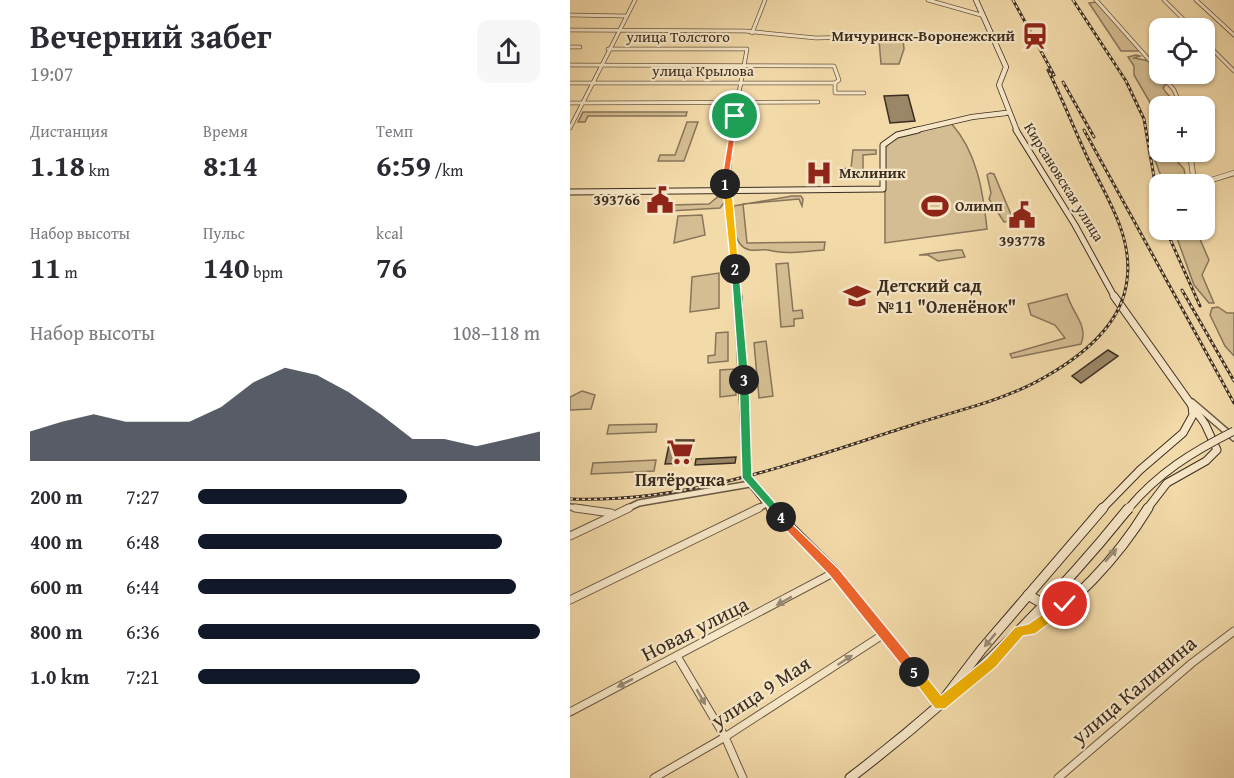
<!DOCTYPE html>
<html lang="ru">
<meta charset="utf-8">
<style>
body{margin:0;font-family:"Gentium Book Plus",serif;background:#f7f7f7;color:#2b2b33;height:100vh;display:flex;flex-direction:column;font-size:22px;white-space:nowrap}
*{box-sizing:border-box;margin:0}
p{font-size:20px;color:#7c7c81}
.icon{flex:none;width:33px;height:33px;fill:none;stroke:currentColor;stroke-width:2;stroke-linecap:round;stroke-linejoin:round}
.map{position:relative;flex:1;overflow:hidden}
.details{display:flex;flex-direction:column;background:#fff;width:570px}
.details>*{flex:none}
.controls{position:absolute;left:579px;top:18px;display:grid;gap:12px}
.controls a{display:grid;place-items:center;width:66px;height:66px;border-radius:12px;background:#fff;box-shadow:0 2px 4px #0004;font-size:30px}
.pin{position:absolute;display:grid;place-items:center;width:51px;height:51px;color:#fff;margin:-26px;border:3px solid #fff;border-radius:50%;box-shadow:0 2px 6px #0007}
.km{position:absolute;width:30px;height:30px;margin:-15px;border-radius:50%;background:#222;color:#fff;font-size:16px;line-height:30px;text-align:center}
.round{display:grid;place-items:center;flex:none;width:63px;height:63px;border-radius:12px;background:#f7f7f7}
.summary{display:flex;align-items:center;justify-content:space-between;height:102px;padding:0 30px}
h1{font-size:33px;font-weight:700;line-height:45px}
.figures{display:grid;grid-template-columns:repeat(3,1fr);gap:9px;height:102px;padding:6px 30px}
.figures div{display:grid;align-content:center}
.figures b{font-size:30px;font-weight:700}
.figures small{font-size:16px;font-weight:400}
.figures p{font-size:16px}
.chart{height:168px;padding:12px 30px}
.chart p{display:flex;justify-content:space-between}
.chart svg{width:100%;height:108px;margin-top:6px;fill:#111827;opacity:.7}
ul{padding:0 30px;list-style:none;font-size:20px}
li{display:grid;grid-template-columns:96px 72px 1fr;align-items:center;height:45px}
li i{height:15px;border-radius:8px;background:#111827}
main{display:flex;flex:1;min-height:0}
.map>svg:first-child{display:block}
.green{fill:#d4bd92;stroke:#88755a;stroke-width:1.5}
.building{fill:#9b8768;stroke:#3b2d21;stroke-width:1.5}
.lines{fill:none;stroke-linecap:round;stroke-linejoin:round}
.street-far3-casing{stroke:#695843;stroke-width:4.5}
.street-far2-casing{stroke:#695843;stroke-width:6}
.street-far1-casing{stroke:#695843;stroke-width:8}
.street-casing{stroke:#695843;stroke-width:9}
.secondary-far3-casing{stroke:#3b2d21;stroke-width:6}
.secondary-far2-casing{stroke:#3b2d21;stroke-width:7}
.secondary-far1-casing{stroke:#3b2d21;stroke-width:9}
.secondary-casing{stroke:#3b2d21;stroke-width:11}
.street-far3{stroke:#f7e7c7;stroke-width:3}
.street-far2{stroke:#f7e7c7;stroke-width:4.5}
.street-far1{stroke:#f7e7c7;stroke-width:5}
.street{stroke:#f7e7c7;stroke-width:7}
.secondary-far3{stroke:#f7e7c7;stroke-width:4.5}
.secondary-far2{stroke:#f7e7c7;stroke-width:5}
.secondary-far1{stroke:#f7e7c7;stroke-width:7}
.secondary{stroke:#f7e7c7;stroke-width:9}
.rail-casing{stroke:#3b2d21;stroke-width:3}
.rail{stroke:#f7e7c7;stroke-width:1.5;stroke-dasharray:3;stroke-linecap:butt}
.secondary-bridge-far1-casing{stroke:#3b2d21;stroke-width:9;stroke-linecap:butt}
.secondary-bridge-casing{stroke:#3b2d21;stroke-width:11;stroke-linecap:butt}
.secondary-bridge-far1{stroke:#f7e7c7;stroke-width:7}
.secondary-bridge{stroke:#f7e7c7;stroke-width:9}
.oneway{fill:#998a74}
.split-1{fill:#f0652b;stroke:#fff;stroke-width:1.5}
.split-2{fill:#f5b400;stroke:#fff;stroke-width:1.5}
.split-3{fill:#22a559;stroke:#fff;stroke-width:1.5}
.split-4{fill:#22a559;stroke:#fff;stroke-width:1.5}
.split-5{fill:#f0652b;stroke:#fff;stroke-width:1.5}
.split-6{fill:#f5b400;stroke:#fff;stroke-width:1.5}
.labels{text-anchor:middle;stroke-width:4.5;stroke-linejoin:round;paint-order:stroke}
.far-poi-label{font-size:15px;font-weight:bold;fill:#3b2d21;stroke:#f7e7c7;text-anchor:end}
.far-street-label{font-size:15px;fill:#3b2d21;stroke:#f7e7c7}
.poi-label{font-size:18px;font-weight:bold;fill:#3b2d21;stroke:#f7e7c7;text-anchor:start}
.near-street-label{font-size:21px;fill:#3b2d21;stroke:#f7e7c7}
</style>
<main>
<section class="details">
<div class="summary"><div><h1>Вечерний забег</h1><p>19:07</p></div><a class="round"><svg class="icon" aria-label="share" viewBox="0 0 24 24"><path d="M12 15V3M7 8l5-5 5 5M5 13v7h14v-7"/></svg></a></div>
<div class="figures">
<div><p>Дистанция</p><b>1.18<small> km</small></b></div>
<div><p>Время</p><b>8:14</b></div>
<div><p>Темп</p><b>6:59<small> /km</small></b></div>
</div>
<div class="figures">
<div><p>Набор высоты</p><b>11<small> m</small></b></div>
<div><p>Пульс</p><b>140<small> bpm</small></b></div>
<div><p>kcal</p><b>76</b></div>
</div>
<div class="chart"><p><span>Набор высоты</span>108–118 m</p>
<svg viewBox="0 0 160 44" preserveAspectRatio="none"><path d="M0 44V32L10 28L20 25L30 28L40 28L50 28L60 22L70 12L80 6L90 9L100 16L110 25L120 35L130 35L140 38L150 35L160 32V44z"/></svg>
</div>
<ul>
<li><b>200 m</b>7:27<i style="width:61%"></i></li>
<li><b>400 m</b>6:48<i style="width:89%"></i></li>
<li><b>600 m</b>6:44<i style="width:93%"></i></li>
<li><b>800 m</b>6:36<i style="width:100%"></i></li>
<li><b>1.0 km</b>7:21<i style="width:65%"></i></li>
</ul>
</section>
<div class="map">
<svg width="664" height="778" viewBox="0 0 664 778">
<rect width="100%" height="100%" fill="#f3daa9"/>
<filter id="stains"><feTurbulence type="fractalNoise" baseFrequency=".00333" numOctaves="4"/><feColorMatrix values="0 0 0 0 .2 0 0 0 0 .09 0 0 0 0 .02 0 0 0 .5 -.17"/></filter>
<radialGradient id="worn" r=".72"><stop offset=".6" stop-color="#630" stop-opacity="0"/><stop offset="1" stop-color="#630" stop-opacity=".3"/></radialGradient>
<g class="green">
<polygon points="526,2 571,51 551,51 519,3"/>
<polygon points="327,38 333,39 334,49 329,64 311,64 309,40"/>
<path d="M566 55 570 56 564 58 579 61 596 84 593 88C597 96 604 98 608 106H590L589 118 564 75V66L558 57Z"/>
<polygon points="13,112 117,112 116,116 18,116 15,122 8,122"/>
<polygon points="117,122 128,122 114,161 88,161 90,155 105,155"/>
<path d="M381 123C407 152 413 191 417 229L315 243V148L322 139Z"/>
<polygon points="283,150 306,150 306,154 293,155 293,170 304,170 304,173 272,173 272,169 281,168"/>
<polygon points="591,152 599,152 614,169 617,184 594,184 585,160 593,158"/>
<polygon points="420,173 424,174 442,217 440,221 434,222 419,199 421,193 417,175"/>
<polygon points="150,195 157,199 150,208 100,211 101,205 139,204"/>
<path d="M222 196H231L233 199 232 206 229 199 173 204 177 243 255 242 254 250C235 251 216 255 198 250 193 249 186 251 180 250 162 246 163 220 164 206Z"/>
<polygon points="132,215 135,235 104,243 108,216"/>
<polygon points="604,230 626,230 639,260 632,275 644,303 639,303 624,285"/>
<polygon points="387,250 392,250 395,257 368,261 358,255 349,255"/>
<polygon points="218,263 223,311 232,310 233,318 224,319 224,326 211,327 206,264"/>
<polygon points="149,273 149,308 120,312 122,277"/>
<path d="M497 294C501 312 519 325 511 344L442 358 440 354 495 338 485 325 461 315 458 304Z"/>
<polygon points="648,307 657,313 664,313 664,356 655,346 640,315 642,308"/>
<polygon points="158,332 158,361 138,363 138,356 145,355 146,333"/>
<polygon points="196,341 203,396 189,398 184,343"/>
<polygon points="165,369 166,395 150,397 150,370"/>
<polygon points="12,391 25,395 21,409 0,410 0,397"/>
<polygon points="87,424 86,432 37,434 39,425"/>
<polygon points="86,460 84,471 21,474 23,463"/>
</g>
<g class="building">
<polygon points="338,95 345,121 320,123 314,96"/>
<polygon points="538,350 548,356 511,383 502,376"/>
<polygon points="100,440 124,440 120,463 95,464"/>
<polygon points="166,457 165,463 125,465 126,459"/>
</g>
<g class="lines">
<defs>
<g id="street-far3">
<polyline points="358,0 411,15"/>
<polyline points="526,0 590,72"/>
<polyline points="594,0 622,28"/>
<polyline points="626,0 664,35"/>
<polyline points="0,15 55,16"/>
<polyline points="0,30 175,31 246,38 331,36"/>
<polyline points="182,33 195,0"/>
<polyline points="634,41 664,71"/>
<polyline points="0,47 10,47"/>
<polyline points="38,49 177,49 162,131"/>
<polyline points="0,65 264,66 269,80 265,83 265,93 294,93"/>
<polyline points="591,74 604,90 611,106"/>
<polyline points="0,83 265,83"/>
<polyline points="0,103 248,102"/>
<polyline points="0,128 65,0"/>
</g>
<g id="street-far2">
<polyline points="620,152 623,175 632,183 664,173"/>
<polyline points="156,192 162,130"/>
</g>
<g id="street-far1">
<polyline points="622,402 664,438"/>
<polyline points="0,507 16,509"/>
<polyline points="56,509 69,503 180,484"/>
<polyline points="186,509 197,504"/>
</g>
<g id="street">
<polyline points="5,508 41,513"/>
<polyline points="0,536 59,508"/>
<polyline points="0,600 189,508"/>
<polyline points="107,656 155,737 173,778"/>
<polyline points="0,712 265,572"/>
<polyline points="84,778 155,737 314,634"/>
<polyline points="488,778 622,663 664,631"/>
</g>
<g id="secondary-far3">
<polyline points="406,0 436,67 429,85 447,131"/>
<polyline points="342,131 402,117 436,113"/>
</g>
<g id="secondary-far2">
<polyline points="446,130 505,225 545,298"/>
<polyline points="0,192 313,189 313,145 327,135 348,130"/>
<polyline points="156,192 168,298"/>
</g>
<g id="secondary-far1">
<polyline points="168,296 177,478 202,509"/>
<polyline points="544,296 635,424 647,450 636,461 597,483 577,509"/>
<polyline points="532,509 570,470 613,433 623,415 622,406"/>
</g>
<g id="secondary">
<polyline points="201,508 265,572 370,704"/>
<polyline points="458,595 477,606"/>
<path d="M450 631C499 615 552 551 578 508"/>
<polyline points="370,704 412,649 533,508"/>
<path d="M280 778C384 699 475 612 557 510"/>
</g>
</defs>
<use href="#street-far3" class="street-far3-casing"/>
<use href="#street-far2" class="street-far2-casing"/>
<use href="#street-far1" class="street-far1-casing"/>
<use href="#street" class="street-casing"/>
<use href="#secondary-far3" class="secondary-far3-casing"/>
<use href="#secondary-far2" class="secondary-far2-casing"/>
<use href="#secondary-far1" class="secondary-far1-casing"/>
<use href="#secondary" class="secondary-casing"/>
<use href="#street-far3" class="street-far3"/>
<use href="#street-far2" class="street-far2"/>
<use href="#street-far1" class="street-far1"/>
<use href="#street" class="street"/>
<use href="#secondary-far3" class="secondary-far3"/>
<use href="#secondary-far2" class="secondary-far2"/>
<use href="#secondary-far1" class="secondary-far1"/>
<use href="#secondary" class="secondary"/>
<defs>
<g id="rail">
<polyline points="443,0 484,75"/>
<polyline points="503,0 556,81 574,119 590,212"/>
<polyline points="493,82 524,137"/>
<polyline points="514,130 664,403"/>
<polyline points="596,230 630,306"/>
<polyline points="612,290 664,381"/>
<path d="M0 499C120 503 226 462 339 426 384 411 434 401 475 377 512 356 552 325 557 280 563 237 537 198 519 161 505 131 493 100 478 70"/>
</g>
</defs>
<use href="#rail" class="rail-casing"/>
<use href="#rail" class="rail"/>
<defs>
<path id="secondary-bridge-far1" d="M558 509C588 473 622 452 664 431"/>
<polyline id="secondary-bridge" points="557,510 559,508"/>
</defs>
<use href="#secondary-bridge-far1" class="secondary-bridge-far1-casing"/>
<use href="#secondary-bridge" class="secondary-bridge-casing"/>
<use href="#secondary-bridge-far1" class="secondary-bridge-far1"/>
<use href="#secondary-bridge" class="secondary-bridge"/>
</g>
<defs><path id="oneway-solid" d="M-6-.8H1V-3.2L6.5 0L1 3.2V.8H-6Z" transform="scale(1.5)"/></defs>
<g class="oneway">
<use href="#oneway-solid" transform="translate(541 555) rotate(-49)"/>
<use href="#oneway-solid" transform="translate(214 601) rotate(151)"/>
<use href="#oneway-solid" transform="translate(420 640) rotate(130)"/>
<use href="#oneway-solid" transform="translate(275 660) rotate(-33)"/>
<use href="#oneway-solid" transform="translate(55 683) rotate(153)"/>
<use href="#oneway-solid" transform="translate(131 697) rotate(60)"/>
</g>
<polygon class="split-1" points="165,114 168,116 158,184 155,187 151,184 162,116"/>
<polygon class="split-2" points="152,183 158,184 163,200 169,269 165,272 161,269"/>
<polygon class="split-3" points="165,267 169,269 179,380 174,383 169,380 161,269"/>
<polygon class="split-4" points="174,376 179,380 182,476 215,514 215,521 211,522 172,478 169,380"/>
<polygon class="split-5" points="211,513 269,569 349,667 349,676 340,676 260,576 207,521 207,514"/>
<polygon class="split-6" points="495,599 502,604 500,608 465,634 453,636 426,667 375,709 365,709 340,676 340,667 349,667 371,695 417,658 445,627 458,624"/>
<defs>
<symbol id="station-bare" viewBox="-9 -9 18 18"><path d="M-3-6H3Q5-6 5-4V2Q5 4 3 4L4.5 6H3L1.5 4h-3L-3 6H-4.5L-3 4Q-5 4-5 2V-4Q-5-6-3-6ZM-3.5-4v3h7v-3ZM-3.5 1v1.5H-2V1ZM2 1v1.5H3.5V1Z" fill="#8f2418" stroke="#f7e7c7" stroke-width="2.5" paint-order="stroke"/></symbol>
<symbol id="hospital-bare" viewBox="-9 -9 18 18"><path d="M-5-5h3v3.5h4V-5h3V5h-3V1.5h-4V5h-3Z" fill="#8f2418" stroke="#f7e7c7" stroke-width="2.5" paint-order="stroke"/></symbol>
<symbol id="civic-bare" viewBox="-9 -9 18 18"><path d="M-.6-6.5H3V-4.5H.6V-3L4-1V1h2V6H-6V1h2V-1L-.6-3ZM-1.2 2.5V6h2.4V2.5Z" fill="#8f2418" stroke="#f7e7c7" stroke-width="2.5" paint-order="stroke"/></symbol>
<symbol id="stadium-bare" viewBox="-9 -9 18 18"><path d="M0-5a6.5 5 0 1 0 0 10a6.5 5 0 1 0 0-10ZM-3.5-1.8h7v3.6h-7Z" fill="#8f2418" stroke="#f7e7c7" stroke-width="2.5" paint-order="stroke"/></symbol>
<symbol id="school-bare" viewBox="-9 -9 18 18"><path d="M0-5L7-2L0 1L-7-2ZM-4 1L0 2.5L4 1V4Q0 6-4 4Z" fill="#8f2418" stroke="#f7e7c7" stroke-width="2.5" paint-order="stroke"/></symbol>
<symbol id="supermarket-bare" viewBox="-9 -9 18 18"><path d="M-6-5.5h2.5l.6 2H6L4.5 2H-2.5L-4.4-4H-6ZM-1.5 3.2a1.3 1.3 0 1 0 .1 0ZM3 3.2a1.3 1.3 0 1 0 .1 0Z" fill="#8f2418" stroke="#f7e7c7" stroke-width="2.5" paint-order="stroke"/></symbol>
</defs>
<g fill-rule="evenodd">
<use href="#station-bare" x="446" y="17" width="38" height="38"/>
<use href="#hospital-bare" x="230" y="154" width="38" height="38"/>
<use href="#civic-bare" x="71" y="181" width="38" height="38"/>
<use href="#stadium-bare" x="346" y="187" width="38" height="38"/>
<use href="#civic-bare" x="433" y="196" width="38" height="38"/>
<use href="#school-bare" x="268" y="277" width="38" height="38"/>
<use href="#supermarket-bare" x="91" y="433" width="38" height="38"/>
</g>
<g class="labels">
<g class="far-poi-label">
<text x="445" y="41">Мичуринск-Воронежский</text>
<text x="269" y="178" text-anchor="start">Мклиник</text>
<text x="70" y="205">393766</text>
<text x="385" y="211" text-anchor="start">Олимп</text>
<text x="452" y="246" text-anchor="middle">393778</text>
</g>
<g class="far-street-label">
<text x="108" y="42">улица Толстого</text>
<text x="133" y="76">улица Крылова</text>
<text transform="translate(494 182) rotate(58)" y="5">Кирсановская улица</text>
</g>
<g class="poi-label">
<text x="307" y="292">Детский сад<tspan x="307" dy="21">№11 "Оленёнок"</tspan></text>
<text x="110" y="486" text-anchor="middle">Пятёрочка</text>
</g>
<g class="near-street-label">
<text transform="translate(125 629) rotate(-27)" y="7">Новая улица</text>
<text transform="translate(564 690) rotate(-40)" y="7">улица Калинина</text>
<text transform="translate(191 692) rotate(-33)" y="7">улица 9 Мая</text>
</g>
</g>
<rect width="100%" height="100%" filter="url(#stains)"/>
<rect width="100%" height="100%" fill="url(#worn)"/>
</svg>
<div class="controls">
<a><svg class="icon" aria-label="locate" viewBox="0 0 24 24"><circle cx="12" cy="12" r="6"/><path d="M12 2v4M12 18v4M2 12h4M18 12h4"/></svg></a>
<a>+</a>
<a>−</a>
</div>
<div class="pin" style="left:165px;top:116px;background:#1e9e55"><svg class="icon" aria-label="arrive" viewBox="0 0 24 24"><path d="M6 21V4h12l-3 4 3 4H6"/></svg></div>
<div class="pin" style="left:495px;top:604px;background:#d93025"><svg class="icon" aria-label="check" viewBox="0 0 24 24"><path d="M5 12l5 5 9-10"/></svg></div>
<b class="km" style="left:155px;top:184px">1</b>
<b class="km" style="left:165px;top:269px">2</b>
<b class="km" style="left:174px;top:380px">3</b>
<b class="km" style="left:211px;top:517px">4</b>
<b class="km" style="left:344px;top:672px">5</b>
</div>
</main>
